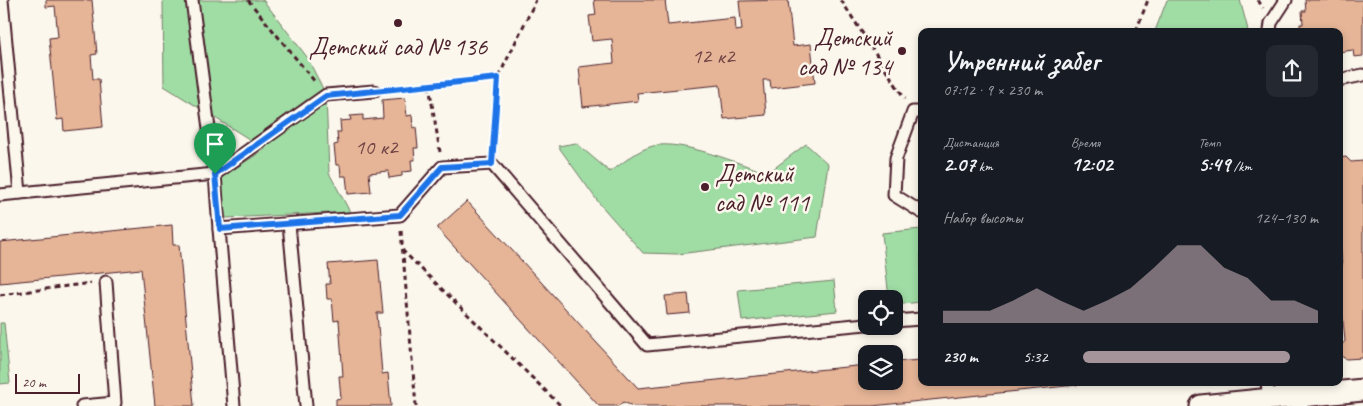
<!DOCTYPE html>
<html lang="ru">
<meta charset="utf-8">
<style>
body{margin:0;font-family:Caveat,sans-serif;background:#242831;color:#f1f3f6;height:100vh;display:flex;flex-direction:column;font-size:19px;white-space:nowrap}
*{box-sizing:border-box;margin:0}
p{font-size:16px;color:#9ea1a6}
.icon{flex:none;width:28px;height:28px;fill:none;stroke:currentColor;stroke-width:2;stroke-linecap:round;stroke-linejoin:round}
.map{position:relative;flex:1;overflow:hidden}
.side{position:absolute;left:918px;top:28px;width:425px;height:358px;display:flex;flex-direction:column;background:#171b24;border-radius:10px;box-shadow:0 2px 8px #0003}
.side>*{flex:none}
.buttons{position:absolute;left:858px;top:290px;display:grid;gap:10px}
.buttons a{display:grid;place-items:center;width:45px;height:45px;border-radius:10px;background:#171b24;box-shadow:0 2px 8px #0003;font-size:25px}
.scale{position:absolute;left:15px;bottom:12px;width:65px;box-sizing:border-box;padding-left:5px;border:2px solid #4a1f2b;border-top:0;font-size:14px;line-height:18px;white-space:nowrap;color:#4a1f2b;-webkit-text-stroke:4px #fbf7ec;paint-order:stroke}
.pin{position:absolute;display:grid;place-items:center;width:42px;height:42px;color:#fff;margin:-51px -21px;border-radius:50% 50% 50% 0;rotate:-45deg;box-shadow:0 0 5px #0007}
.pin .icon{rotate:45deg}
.round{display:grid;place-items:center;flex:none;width:52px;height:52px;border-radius:10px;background:#242831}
.summary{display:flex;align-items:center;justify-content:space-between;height:85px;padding:0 25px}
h1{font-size:28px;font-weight:600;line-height:38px}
.figures{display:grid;grid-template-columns:repeat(3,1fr);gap:8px;height:85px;padding:5px 25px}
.figures div{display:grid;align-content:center}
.figures b{font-size:21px;font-weight:600}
.figures small{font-size:14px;font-weight:400}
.figures p{font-size:14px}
.chart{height:140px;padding:10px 25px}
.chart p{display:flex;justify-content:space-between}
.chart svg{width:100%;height:90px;margin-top:5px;fill:#a6949b;opacity:.7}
ul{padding:0 25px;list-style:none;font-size:16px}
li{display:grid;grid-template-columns:80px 60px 1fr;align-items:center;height:38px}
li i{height:12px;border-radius:6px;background:#a6949b}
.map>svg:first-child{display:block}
.green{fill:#a0dda5;stroke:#757e68}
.building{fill:#e6b597;stroke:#4a1f2b}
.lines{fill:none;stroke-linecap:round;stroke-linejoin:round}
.service-casing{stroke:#4a1f2b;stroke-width:15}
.minor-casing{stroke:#4a1f2b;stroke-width:25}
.path{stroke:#4a1f2b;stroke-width:3;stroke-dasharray:5 4;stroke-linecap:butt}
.service{stroke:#fbf7ec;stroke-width:11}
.minor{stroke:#fbf7ec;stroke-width:21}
.route-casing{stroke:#fff;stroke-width:10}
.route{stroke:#1a73e8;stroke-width:6}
.poi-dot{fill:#4a1f2b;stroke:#fbf7ec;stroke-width:2}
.labels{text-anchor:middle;stroke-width:5;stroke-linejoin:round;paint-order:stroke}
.number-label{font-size:22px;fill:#714446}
.poi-label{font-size:25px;fill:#4a1f2b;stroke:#fbf7ec;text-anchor:end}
</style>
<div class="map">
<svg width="1363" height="406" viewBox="0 0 1363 406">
<rect width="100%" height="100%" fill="#fbf7ec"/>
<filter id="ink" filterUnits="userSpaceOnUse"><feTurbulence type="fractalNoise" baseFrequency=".02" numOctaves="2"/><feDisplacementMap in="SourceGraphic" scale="10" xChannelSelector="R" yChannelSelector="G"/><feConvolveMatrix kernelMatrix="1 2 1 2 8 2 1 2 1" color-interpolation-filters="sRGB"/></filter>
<g filter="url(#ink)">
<g class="green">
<polygon points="163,0 263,0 307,57 326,95 329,173 350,212 226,218 219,179 265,149 164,86"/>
<polygon points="1167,0 1240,0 1247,26 1248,31 1155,31"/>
<path d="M576 143 610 172C623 163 637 150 653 146 681 139 739 164 768 173L806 144 828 164 817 237 678 254 643 253 599 203 558 146Z"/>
<polygon points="921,229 921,302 894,305 894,299 889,299 882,233"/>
<polygon points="834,281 837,311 742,321 738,290"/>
<polygon points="0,323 4,323 10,383 0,384"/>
</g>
<g class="building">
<polygon points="46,0 92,0 97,54 91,55 93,79 99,79 103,127 64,131 63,119 57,120 49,38 58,37 55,6 46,7"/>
<polygon points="594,0 665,0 668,25 735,18 736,31 742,30 739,1 788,0 793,46 811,44 815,83 771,88 770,80 763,80 766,115 724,119 720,85 637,93 638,101 583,107 579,67 614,63 612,39 592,41 589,16 596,15"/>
<polygon points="1305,0 1363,0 1363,56 1354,57 1353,50 1339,52 1339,31 1300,31 1300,24 1303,24 1302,11 1306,11"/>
<polygon points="405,98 407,116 412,115 413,128 416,127 418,148 414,148 415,160 411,160 412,171 402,172 402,176 389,178 388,171 369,173 371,192 348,194 346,176 341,176 340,165 336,165 334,145 338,144 337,132 341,132 340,121 351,120 350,116 363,115 363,120 383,118 382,100"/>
<polygon points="1346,157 1351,162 1363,161 1363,358 1346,359 1341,356 1340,347 1345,341 1339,280 1339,267 1342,267 1339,227 1339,158"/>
<polygon points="467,201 638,388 866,365 866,381 894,381 894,362 921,360 921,381 1116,381 872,406 633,406 623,402 618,406 599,406 437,228"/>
<polygon points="172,225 173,245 179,245 194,406 155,406 141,269 0,283 0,242"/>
<polygon points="378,260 383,313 377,313 382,374 388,373 391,406 336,406 336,399 341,398 339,376 343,376 339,320 334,321 332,299 327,299 326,284 330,284 328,264"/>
<polygon points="688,294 690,313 667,315 665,296"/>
</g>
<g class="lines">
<defs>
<g id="service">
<polyline points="2,0 20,193"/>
<polyline points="192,0 215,174 326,95 374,91"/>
<polyline points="1270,31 1271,23 1286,0"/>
<polyline points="1339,80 1363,75"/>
<polyline points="921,112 913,112 896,158 894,195 921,212"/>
<polyline points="0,195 215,174 219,229"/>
<polyline points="289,224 306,406"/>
<polyline points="894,321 921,319"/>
<polyline points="1267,381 1269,404"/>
<polyline points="82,406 115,403 106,282"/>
<polyline points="234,406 219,229 400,215 442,167 492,164 647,345 866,324"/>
</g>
<polyline id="minor" points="1201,406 1363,390"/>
</defs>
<use href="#service" class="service-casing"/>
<use href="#minor" class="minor-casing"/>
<g class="path">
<polyline points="248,0 316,83"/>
<polyline points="841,0 905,99"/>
<polyline points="1258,0 1263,8"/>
<polyline points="1136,31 1148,0"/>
<polyline points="429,85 440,152"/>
<polyline points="390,89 498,78"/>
<polyline points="493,148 498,78 536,0"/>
<polyline points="401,231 416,406"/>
<polyline points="402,250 561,406"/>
<polyline points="0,295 91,283"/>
</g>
<use href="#service" class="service"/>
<use href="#minor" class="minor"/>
</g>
</g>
<g class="lines" filter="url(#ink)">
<defs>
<polygon id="route" points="498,78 492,164 442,167 400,215 220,229 215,174 326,96"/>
</defs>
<use href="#route" class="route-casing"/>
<use href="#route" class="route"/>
</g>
<g class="poi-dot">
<circle cx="398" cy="23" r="5"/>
<circle cx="902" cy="51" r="5"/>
<circle cx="705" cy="187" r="5"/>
</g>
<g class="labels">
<g class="number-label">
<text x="713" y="63">12 к2</text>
<text x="376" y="154">10 к2</text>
</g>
<g class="poi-label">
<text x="892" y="46">Детский<tspan x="892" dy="29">сад № 134</tspan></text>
<text x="398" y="55" text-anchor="middle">Детский сад № 136</text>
<text x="715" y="182" text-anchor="start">Детский<tspan x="715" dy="29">сад № 111</tspan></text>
</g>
</g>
</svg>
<div class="buttons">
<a><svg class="icon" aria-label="locate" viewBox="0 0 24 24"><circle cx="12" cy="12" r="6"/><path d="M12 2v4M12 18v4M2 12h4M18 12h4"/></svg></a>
<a><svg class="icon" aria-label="layers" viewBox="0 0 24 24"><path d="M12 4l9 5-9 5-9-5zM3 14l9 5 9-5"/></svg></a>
</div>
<div class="scale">20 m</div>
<div class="pin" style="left:215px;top:174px;background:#1e9e55"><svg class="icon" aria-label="arrive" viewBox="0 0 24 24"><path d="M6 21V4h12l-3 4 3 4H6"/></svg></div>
<section class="side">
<div class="summary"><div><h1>Утренний забег</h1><p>07:12 · 9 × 230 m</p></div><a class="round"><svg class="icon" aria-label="share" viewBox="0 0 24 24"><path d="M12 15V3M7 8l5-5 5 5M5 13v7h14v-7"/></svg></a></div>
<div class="figures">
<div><p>Дистанция</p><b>2.07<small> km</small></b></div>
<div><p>Время</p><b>12:02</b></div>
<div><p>Темп</p><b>5:49<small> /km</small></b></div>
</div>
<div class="chart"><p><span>Набор высоты</span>124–130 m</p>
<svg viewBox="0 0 160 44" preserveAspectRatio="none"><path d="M0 44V38L10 38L20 38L30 33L40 27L50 33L60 38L70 33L80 27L90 17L100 6L110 6L120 17L130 22L140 33L150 33L160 38V44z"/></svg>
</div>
<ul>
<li><b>230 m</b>5:32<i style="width:88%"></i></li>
</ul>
</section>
</div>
